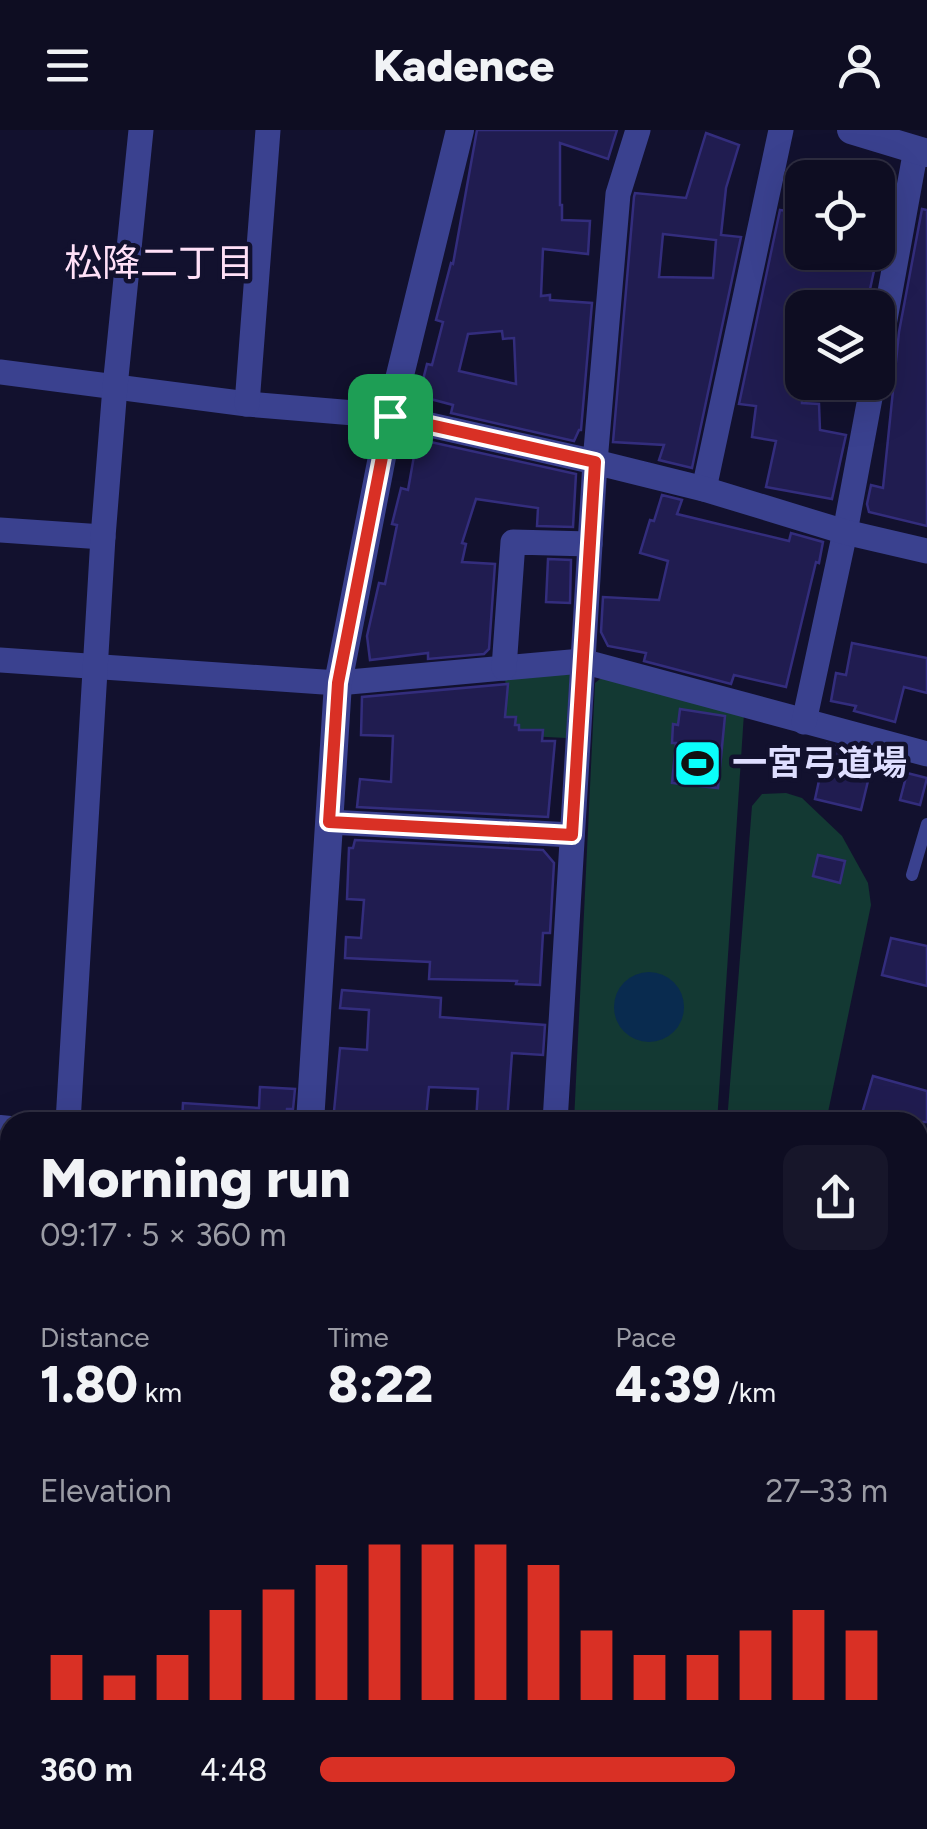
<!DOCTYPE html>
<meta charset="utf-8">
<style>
body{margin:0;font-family:Figtree,"Noto Sans JP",sans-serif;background:#17162a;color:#f1f3f6;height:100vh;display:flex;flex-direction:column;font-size:38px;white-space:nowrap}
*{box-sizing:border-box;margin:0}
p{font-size:32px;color:#9b9ca5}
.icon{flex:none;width:55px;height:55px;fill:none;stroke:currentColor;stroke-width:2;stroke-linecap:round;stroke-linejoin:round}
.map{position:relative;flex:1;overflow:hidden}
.details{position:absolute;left:0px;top:982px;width:928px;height:718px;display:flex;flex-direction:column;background:#0e0d22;border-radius:30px 30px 0 0;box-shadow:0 10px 40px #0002,0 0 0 2px #2e2d40}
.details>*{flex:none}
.buttons{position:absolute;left:785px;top:30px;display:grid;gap:20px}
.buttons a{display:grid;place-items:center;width:110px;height:110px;border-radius:20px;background:#0e0d22;box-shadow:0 10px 40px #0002,0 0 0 2px #2e2d40;font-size:50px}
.pin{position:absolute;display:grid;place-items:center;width:85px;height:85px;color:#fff;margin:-42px;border-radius:20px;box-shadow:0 5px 15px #0006}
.round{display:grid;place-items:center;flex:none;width:105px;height:105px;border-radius:20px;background:#17162a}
.headline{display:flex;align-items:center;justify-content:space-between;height:170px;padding:0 40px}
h1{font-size:55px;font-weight:800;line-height:75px}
.metrics{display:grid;grid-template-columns:repeat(3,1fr);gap:15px;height:170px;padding:10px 40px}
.metrics div{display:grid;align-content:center}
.metrics b{font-size:50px;font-weight:800}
.metrics small{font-size:28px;font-weight:400}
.metrics p{font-size:28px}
.chart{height:280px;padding:20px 40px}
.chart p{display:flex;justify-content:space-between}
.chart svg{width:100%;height:180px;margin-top:10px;stroke:#d93025;stroke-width:6}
ul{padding:0 40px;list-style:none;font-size:32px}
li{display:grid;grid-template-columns:160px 120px 1fr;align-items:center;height:75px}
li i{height:25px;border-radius:12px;background:#d93025}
header{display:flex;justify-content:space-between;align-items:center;height:130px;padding:0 40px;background:#0e0d22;font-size:45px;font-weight:800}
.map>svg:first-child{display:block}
.green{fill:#133933}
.water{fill:#092b4f}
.building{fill:#201c50;stroke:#332d7d;stroke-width:2.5;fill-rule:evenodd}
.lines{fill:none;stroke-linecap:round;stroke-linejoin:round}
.service{stroke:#3a418f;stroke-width:12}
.minor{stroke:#3a418f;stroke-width:25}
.tertiary{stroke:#3a418f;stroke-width:28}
.route-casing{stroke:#fff;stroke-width:20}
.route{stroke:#d93025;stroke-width:12}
.labels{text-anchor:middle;stroke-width:9;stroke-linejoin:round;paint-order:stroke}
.poi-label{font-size:35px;font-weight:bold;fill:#dedeff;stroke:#12112e;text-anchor:start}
.neighbourhood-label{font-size:38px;fill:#ffe0f7;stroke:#12112e}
</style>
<header><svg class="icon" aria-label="menu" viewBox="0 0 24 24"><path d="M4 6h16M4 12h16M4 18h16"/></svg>Kadence<svg class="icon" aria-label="person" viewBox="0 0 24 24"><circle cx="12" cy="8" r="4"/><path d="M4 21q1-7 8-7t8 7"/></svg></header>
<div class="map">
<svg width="927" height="1699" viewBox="0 0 927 1699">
<rect width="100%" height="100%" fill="#12112e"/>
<g class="green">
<polygon points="504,538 570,539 566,608 489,604 507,568"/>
<polygon points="605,545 744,583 717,992 574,992 595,553"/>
<polygon points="786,663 802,668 842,706 868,753 871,775 826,992 727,992 752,676 762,664"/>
</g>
<circle class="water" cx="649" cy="877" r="35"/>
<g class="building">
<path d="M477 0H617L608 29 560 13V75H562V90L590 91 588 124 543 119 541 166 550 165V170L592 173 581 300H579L574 311 451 283 453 275 419 266 427 234 432 235 443 192 436 190 451 133 453 134ZM502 201 503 209 514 208 516 254 459 241 468 204Z"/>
<path d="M706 3 739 15 726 58 721 105 741 107 692 338 659 330 664 315 613 312 634 67 635 63 686 68ZM663 104 716 110 713 148 659 147Z"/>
<polygon points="922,79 927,80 927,396 869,382 867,374 871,355 883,358 899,202"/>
<polygon points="780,80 802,83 797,121 875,136 866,178 802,178 802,273 819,274 820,300 846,305 832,369 766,357 776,311 752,307 756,276 739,274"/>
<polygon points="417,309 576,344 573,397 537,396 538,378 476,369 462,413 466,414 462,432 495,434 489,519 484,524 428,529 428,523 370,530 367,506 379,453 385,454 397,395 392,394 401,358 408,360"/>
<polygon points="662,365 682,370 677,384 789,411 791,403 823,412 819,433 816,432 786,557 734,545 731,554 644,531 646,523 608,516 601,502 603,467 659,470 668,431 640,423 650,390 654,391"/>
<polygon points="548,429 571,430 570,473 546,472"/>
<polygon points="852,513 927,528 927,563 904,557 895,592 854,581 856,576 831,571 836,543 846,545"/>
<polygon points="508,554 505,587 516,587 515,595 519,595 519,600 543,600 542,611 555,611 548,687 357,677 360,649 391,652 393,606 361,605 362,567"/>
<polygon points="680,579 725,586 718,658 672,653 676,613 672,613 673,594 678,595"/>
<polygon points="827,614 874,626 861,680 815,669"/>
<polygon points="907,643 927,648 920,675 900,670"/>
<polygon points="355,710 543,720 554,733 550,803 543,803 540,855 516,854 517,851 429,849 430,832 345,828 346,807 361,808 364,770 347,769 349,718 353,718"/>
<polygon points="818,725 845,731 840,753 813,746"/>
<polygon points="891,808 927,816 927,856 882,845"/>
<polygon points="342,860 441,868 440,887 545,895 543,925 512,923 507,992 476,992 478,959 429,957 426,988 381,985 381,992 333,992 340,918 367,920 369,880 340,878"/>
<polygon points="873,946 927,961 927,992 879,992 861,987"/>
<polygon points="260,957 295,959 293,979 287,979 286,992 182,992 183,973 259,978"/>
</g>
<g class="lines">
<polyline class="service" points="912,745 927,694"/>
<g class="minor">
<polyline points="878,228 916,19"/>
<polyline points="0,242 247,274 390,286 595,332 618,64 638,0"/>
<polyline points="247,274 268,0"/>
<polyline points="704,359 781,0"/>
<polyline points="0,400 103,407"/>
<polyline points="0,530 338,553 582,531 927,624"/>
<polyline points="504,538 513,412 590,414"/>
<polyline points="804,592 845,402 873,252"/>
<polyline points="329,692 572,705"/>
<polyline points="68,992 103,407 115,257 141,0"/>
<polyline points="555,992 595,332 704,359 845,402 927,421"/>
<polyline points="0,1007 10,1037"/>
<polyline points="0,1137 10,1141"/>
<polyline points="0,1460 10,1461"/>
<polyline points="918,1525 921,1493"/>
<polyline points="0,1688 10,1571"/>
<polyline points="900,1699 900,1690"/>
</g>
<g class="tertiary">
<polyline points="851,0 927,23"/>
<polyline points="310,992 338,553 390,286 460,0"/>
<polyline points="0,999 10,1000"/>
<polyline points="0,1266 10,1270"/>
<polyline points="918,1492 927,1494"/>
<polyline points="267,1699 267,1690"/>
<polyline points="520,1699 520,1690"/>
</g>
</g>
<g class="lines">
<defs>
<polygon id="route" points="390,286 595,332 572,705 329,692 338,553"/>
</defs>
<use href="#route" class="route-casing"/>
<use href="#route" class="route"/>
</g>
<defs>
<symbol id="stadium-square" viewBox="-11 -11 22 22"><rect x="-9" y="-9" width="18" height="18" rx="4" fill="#0afffb" stroke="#12112e"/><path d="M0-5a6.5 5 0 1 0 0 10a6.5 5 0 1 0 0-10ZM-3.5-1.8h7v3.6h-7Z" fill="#111"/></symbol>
</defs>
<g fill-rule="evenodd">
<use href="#stadium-square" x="670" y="606" width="55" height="55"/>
</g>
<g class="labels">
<g class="poi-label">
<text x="732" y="645">一宮弓道場</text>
</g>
<g class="neighbourhood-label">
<text x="159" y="146">松降二丁目</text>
</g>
</g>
</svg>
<div class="buttons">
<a><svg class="icon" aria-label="locate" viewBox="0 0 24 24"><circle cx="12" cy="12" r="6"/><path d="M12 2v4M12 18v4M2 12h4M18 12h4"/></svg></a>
<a><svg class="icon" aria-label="layers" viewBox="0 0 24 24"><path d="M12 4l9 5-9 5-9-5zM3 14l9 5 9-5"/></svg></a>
</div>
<div class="pin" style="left:390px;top:286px;background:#1e9e55"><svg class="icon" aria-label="arrive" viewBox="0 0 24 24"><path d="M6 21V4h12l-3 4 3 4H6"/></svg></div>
<section class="details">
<div class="headline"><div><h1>Morning run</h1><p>09:17 · 5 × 360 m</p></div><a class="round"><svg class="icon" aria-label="share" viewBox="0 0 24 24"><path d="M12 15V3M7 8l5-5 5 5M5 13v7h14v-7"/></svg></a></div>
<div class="metrics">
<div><p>Distance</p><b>1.80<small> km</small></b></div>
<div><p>Time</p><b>8:22</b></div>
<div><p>Pace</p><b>4:39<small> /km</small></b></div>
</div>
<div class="chart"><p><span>Elevation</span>27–33 m</p>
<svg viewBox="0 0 160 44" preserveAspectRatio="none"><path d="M5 44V33M15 44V38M25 44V33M35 44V22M45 44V17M55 44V11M65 44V6M75 44V6M85 44V6M95 44V11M105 44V27M115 44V33M125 44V33M135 44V27M145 44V22M155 44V27"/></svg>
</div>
<ul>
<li><b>360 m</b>4:48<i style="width:73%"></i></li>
</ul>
</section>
</div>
